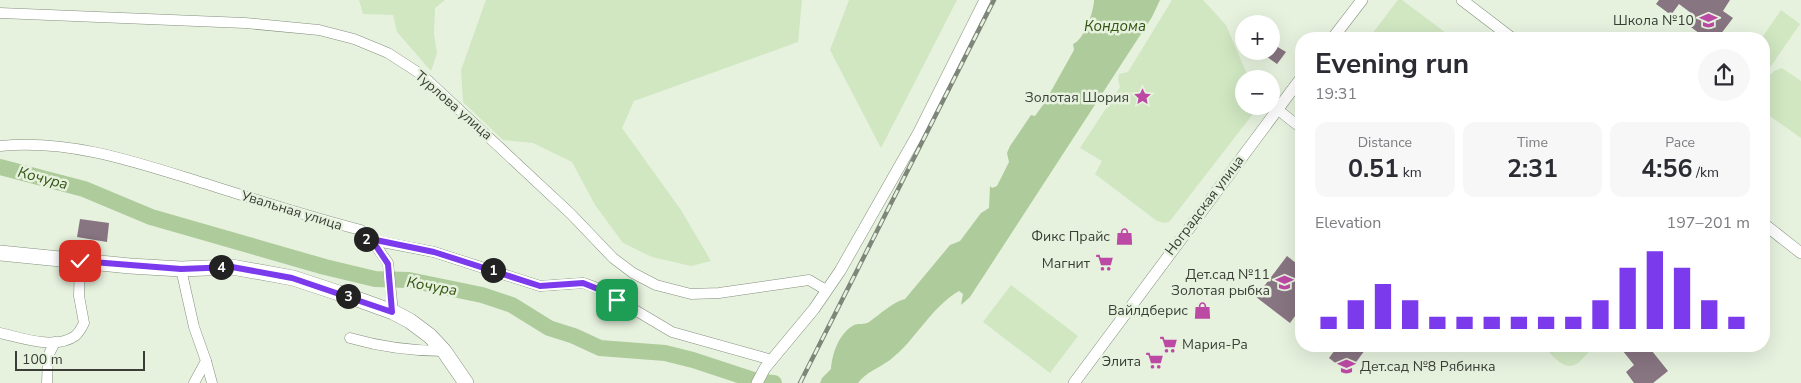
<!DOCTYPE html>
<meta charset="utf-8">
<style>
body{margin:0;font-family:"Nunito Sans",sans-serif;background:#f7f7f7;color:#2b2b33;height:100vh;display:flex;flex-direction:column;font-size:19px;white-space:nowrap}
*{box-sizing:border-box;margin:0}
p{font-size:16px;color:#7c7c81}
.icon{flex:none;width:28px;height:28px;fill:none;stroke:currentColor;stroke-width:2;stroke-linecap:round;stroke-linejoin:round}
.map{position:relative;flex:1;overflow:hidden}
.sheet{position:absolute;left:1295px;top:32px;width:475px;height:320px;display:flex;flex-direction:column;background:#fff;border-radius:20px;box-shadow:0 5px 20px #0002}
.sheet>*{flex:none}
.tools{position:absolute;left:1235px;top:15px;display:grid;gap:10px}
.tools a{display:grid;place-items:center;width:45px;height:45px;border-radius:50%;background:#fff;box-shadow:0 5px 20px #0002;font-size:25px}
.scale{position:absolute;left:15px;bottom:12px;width:130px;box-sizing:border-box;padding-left:5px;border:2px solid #3a3e37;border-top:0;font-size:14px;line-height:18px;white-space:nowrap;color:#3a3e37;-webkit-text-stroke:4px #e6f2de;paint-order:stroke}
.pin{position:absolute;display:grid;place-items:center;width:42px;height:42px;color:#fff;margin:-21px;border-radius:10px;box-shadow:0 2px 8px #0006}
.km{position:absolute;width:25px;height:25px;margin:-12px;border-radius:50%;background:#222;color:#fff;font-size:14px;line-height:25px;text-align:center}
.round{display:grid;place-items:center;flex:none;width:52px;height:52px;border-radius:26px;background:#f7f7f7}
.head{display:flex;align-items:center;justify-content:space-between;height:85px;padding:0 20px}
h1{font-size:28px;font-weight:700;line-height:38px}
.figures{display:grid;grid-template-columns:repeat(3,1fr);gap:8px;height:85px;padding:5px 20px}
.figures div{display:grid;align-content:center;border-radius:12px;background:#f7f7f7;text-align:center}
.figures b{font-size:25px;font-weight:700}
.figures small{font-size:14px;font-weight:400}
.figures p{font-size:14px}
.chart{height:140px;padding:10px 20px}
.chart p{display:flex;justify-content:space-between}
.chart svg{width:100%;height:90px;margin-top:5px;stroke:#7c3aed;stroke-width:6}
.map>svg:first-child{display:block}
.green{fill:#d0e7c2}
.water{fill:#aecb9b}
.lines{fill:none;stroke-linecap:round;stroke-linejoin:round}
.river{stroke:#aecb9b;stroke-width:16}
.building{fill:#877582}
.minor-casing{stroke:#85907e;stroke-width:11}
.tertiary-casing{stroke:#85907e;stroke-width:12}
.primary-casing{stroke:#85907e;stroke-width:16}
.minor{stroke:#fff;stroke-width:10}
.tertiary{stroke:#fff;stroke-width:11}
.primary{stroke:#fff;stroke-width:15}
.rail-casing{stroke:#7e8679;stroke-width:4.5}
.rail{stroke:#e6f2de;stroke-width:2.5;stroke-dasharray:8;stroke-linecap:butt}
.route-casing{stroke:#fff;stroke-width:10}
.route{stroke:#7c3aed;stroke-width:6}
.labels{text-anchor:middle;stroke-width:5;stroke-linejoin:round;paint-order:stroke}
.poi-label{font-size:14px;fill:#3a3e37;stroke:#e6f2de;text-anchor:end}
.street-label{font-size:14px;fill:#3a3e37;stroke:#e6f2de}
.water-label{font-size:15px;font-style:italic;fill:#325410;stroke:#e6f2de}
</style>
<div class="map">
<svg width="1801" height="383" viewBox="0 0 1801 383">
<rect width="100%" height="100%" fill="#e6f2de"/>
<g class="green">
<polygon points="359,0 445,0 435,8 434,34 437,53 431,71 397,32 393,15 363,14"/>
<polygon points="486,0 802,0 798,42 634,101 622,128 681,210 711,261 691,266 652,257 623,243 595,205 572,162 533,143 503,140 463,102 461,70"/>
<polygon points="849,0 957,0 881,148 830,50"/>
<polygon points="1172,0 1203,0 1226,25 1249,79 1244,79 1244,106 1259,106 1170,221 1165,223 1157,221 1095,174 1102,161 1080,148 1120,87 1118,80 1119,74 1128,72"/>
<polygon points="1398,0 1402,0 1454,39 1368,39"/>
<polygon points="1781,10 1800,24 1769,69 1764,65 1764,39 1761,39"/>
<polygon points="1782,68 1801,81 1801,138 1764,112 1764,82 1774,71"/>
<polygon points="1011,285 1078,336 1050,373 983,322"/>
<path d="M1547 346H1593C1582 360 1573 375 1556 359 1551 355 1548 352 1547 346Z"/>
</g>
<path class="water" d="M1094 0H1160L1152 17 970 297 961 305 963 294 959 291C930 308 916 340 890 360 879 368 866 372 858 383H820L822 378 831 369C832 354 839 333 854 325 859 323 864 325 869 322 882 313 891 303 905 299L950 245 960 241 981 213 989 208 990 186 992 188 997 186 1009 162 1007 153 1010 146 1031 115 1035 116 1045 102 1074 50 1073 44C1084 40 1094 11 1094 0Z"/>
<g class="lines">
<polyline class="river" points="0,167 84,189 151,217 325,267 375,279 409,280 482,295 512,305 549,328 574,336 600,348 665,353 693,360 760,382 774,383"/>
</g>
<g class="building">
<polygon points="1659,0 1730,0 1723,11 1733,18 1717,39 1707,39 1684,22 1691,13 1679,4 1671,15 1656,4"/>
<polygon points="1271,43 1286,52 1277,64 1259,51 1271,51"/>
<polygon points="80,219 109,223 107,242 77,237"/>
<polygon points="1287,256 1301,267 1301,308 1290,323 1256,297"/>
<polygon points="1338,346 1368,346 1348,373 1329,358"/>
<polygon points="1619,346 1648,346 1668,371 1653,383 1634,383 1626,372 1634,365"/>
</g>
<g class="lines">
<defs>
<g id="minor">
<polyline points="0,13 245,23 319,30 354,39 388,53 422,75 571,214 613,258 633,273 656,285 691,294 719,293 809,280 826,290"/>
<polyline points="1277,109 1301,128"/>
<path d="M0 146C68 139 133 161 197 181 251 198 306 216 361 230L366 239 434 252 540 286 583 283 592 286 603 291 672 332 772 360"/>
<polyline points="367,239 376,246 388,263 393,312"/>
<polyline points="181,269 194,327 206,361 194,383"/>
<path d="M0 333C22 338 55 350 75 336 79 333 82 327 84 323L79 296 80 261"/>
<path d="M350 338C381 347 411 351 444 351"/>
<polyline points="206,361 212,383"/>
<polyline points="47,383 48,356 55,342"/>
</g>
<g id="tertiary">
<polyline points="1462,0 1513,39"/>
<polyline points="1332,39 1362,0"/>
<polyline points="1764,224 1801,253"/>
<polyline points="757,383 765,368 814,309 840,271 919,132 985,0"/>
<polyline points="1074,383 1301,78"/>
</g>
<polyline id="primary" points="0,253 130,266 181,269 232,267 293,278 357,299 393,312 410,321 430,336 444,351 466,383"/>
</defs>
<use href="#minor" class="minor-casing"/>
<use href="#tertiary" class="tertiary-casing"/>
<use href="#primary" class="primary-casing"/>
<use href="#minor" class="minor"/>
<use href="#tertiary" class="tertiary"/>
<use href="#primary" class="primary"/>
<defs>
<polyline id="rail" points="800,383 994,0"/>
</defs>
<use href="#rail" class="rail-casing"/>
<use href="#rail" class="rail"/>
</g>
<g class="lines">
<defs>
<polyline id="route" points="80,261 181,269 232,267 292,278 392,312 388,264 376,246 366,238 434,252 540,286 583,283 603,291 617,300"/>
</defs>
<use href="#route" class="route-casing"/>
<use href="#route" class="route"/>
</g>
<defs>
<symbol id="school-bare" viewBox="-9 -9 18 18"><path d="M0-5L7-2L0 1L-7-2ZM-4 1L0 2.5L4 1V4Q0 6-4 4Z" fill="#bc4aa5" stroke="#e6f2de" stroke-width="2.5" paint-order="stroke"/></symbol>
<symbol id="sight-bare" viewBox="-9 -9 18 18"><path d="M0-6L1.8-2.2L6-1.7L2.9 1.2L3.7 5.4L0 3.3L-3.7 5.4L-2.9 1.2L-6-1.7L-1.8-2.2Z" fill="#bc4aa5" stroke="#e6f2de" stroke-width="2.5" paint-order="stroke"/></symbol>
<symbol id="shop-bare" viewBox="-9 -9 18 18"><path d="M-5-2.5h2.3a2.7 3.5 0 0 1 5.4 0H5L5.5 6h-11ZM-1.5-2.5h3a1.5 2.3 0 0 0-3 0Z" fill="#bc4aa5" stroke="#e6f2de" stroke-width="2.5" paint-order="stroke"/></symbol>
<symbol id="supermarket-bare" viewBox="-9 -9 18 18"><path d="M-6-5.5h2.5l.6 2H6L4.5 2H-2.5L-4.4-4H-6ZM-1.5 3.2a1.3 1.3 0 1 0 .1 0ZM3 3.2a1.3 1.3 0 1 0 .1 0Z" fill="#bc4aa5" stroke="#e6f2de" stroke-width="2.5" paint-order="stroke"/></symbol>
</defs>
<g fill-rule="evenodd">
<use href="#school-bare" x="1696" y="8" width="25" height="25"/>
<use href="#sight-bare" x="1130" y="84" width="25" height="25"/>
<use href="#shop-bare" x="1112" y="224" width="25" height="25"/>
<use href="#supermarket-bare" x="1092" y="250" width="25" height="25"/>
<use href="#school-bare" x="1272" y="270" width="25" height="25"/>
<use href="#shop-bare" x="1190" y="298" width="25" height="25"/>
<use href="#supermarket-bare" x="1156" y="332" width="25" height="25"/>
<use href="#supermarket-bare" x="1142" y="348" width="25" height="25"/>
<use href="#school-bare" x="1334" y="354" width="25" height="25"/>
</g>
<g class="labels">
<g class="poi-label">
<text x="1694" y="25">Школа №10</text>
<text x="1129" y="102">Золотая Шория</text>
<text x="1110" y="241">Фикс Прайс</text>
<text x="1090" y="268">Магнит</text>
<text x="1270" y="279">Дет.сад №11<tspan x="1270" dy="16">Золотая рыбка</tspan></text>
<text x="1188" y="315">Вайлдберис</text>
<text x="1182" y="349" text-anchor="start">Мария-Ра</text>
<text x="1141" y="366">Элита</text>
<text x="1360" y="371" text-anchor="start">Дет.сад №8 Рябинка</text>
</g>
<g class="street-label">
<text transform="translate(454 105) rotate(41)" y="5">Турлова улица</text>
<text transform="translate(1204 205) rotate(-53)" y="5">Ноградская улица</text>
<text transform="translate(292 210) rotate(17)" y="5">Увальная улица</text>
</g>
<g class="water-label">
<text x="1115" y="31">Кондома</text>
<text transform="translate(43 178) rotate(15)" y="5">Кочура</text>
<text transform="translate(432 286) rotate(10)" y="5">Кочура</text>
</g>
</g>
</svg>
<div class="tools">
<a>+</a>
<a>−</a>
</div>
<div class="scale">100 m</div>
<div class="pin" style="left:617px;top:300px;background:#1e9e55"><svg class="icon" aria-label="arrive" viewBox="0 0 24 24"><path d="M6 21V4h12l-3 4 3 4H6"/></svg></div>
<div class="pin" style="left:80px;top:261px;background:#d93025"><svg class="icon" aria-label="check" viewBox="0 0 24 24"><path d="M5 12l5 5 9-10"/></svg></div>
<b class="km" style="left:493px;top:270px">1</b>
<b class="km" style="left:366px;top:239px">2</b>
<b class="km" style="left:348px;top:296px">3</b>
<b class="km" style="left:221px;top:267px">4</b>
<section class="sheet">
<div class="head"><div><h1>Evening run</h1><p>19:31</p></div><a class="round"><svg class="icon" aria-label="share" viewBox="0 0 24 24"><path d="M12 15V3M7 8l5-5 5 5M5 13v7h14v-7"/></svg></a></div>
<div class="figures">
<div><p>Distance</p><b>0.51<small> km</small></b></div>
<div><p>Time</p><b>2:31</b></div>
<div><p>Pace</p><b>4:56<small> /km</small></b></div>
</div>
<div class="chart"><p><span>Elevation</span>197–201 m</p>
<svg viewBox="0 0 160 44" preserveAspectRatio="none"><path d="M5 44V38M15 44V30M25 44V22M35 44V30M45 44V38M55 44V38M65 44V38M75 44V38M85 44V38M95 44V38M105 44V30M115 44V14M125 44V6M135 44V14M145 44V30M155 44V38"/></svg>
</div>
</section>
</div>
